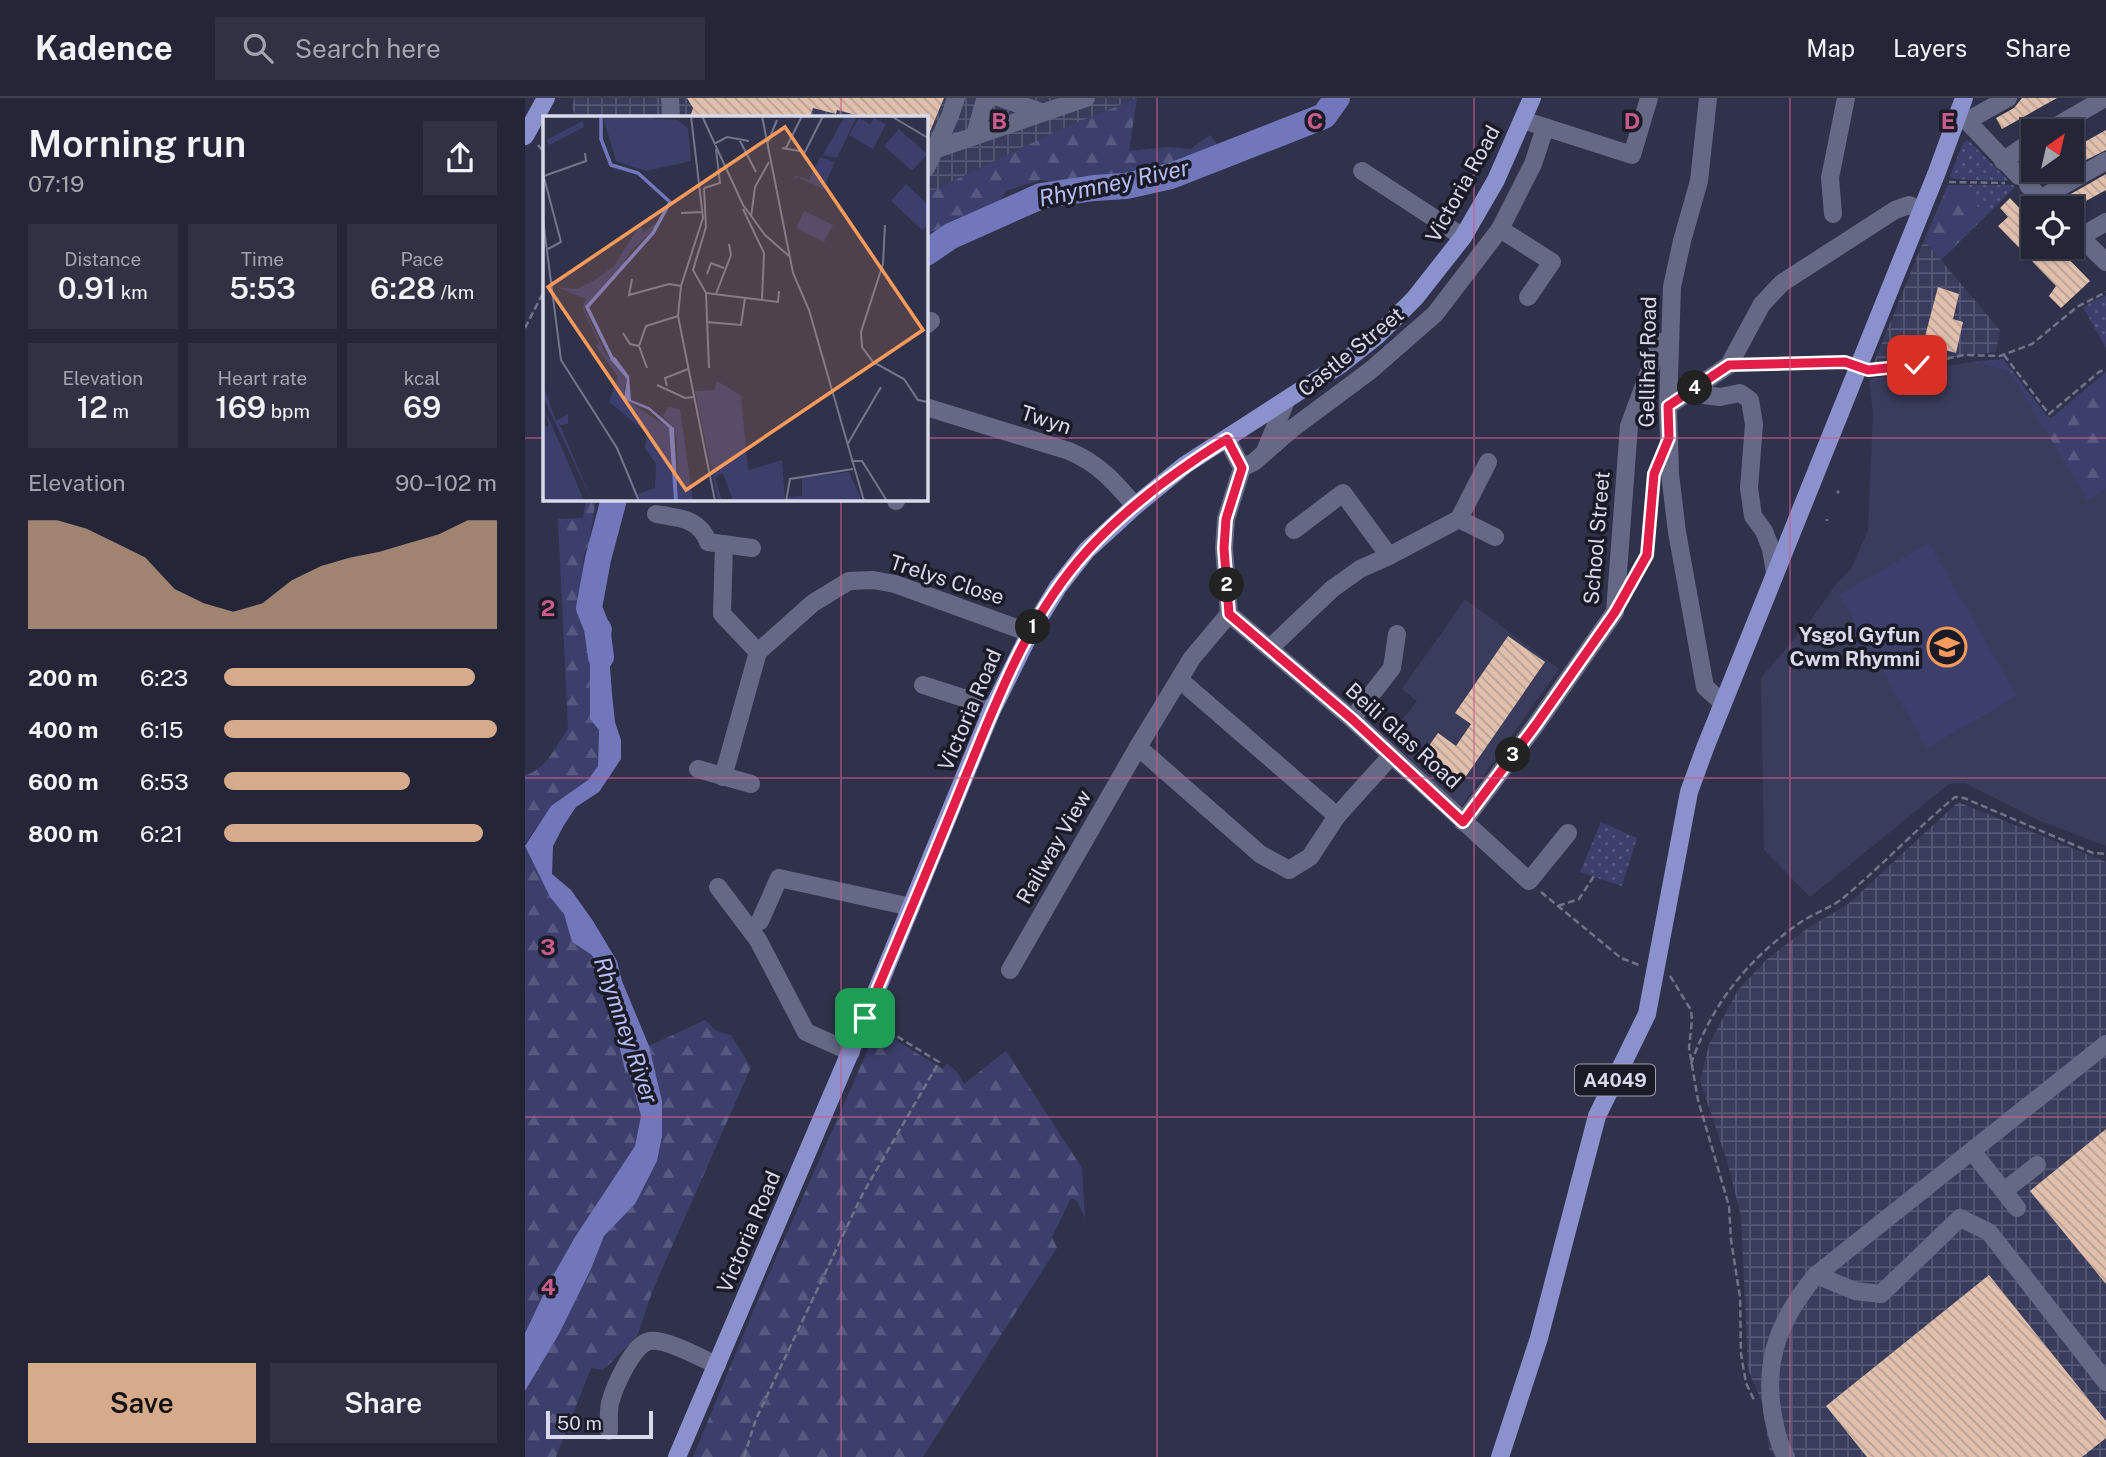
<!DOCTYPE html>
<meta charset="utf-8">
<style>
body{margin:0;font-family:"Public Sans",sans-serif;background:#303243;color:#f1f3f6;height:100vh;display:flex;flex-direction:column;font-size:26px;white-space:nowrap}
*{box-sizing:border-box;margin:0}
p{font-size:23px;color:#a3a5ae}
.icon{flex:none;width:38px;height:38px;fill:none;stroke:currentColor;stroke-width:2;stroke-linecap:round;stroke-linejoin:round}
.map{position:relative;flex:1;overflow:hidden}
.sheet{display:flex;flex-direction:column;background:#242638;width:525px}
.sheet>*{flex:none}
.needle{width:46px;rotate:34deg}
.fabs{position:absolute;left:1496px;top:21px;display:grid;gap:14px}
.fabs a{display:grid;place-items:center;width:63px;height:63px;border-radius:0px;background:#242638;box-shadow:0 2px 5px #0004,0 0 0 2px #414353;font-size:35px}
.scale{position:absolute;left:21px;bottom:18px;width:107px;box-sizing:border-box;padding-left:7px;border:4px solid #d8daeb;border-top:0;font-size:19px;line-height:24px;white-space:nowrap;color:#d8daeb;-webkit-text-stroke:5px #1a1b27;paint-order:stroke}
.pin{position:absolute;display:grid;place-items:center;width:60px;height:60px;color:#fff;margin:-30px;border-radius:14px;box-shadow:0 4px 10px #0006}
.km{position:absolute;width:35px;height:35px;margin:-18px;border-radius:50%;background:#222;color:#fff;font-size:19px;line-height:35px;text-align:center}
.round{display:grid;place-items:center;flex:none;width:74px;height:74px;border-radius:0px;background:#303243}
.overview{display:flex;align-items:center;justify-content:space-between;height:119px;padding:0 28px}
h1{font-size:38px;font-weight:600;line-height:52px}
.figures{display:grid;grid-template-columns:repeat(3,1fr);gap:10px;height:119px;padding:7px 28px}
.figures div{display:grid;align-content:center;border-radius:0px;background:#303243;text-align:center}
.figures b{font-size:30px;font-weight:600}
.figures small{font-size:19px;font-weight:400}
.figures p{font-size:19px}
.chart{height:196px;padding:14px 28px}
.chart p{display:flex;justify-content:space-between}
.chart svg{width:100%;height:126px;margin-top:7px;fill:#d6ab8b;opacity:.7}
.button{display:flex;gap:14px;margin-top:auto;padding:14px 28px}
.button a{flex:1;height:80px;border-radius:0px;background:#d6ab8b;color:#111;font-size:28px;font-weight:600;line-height:80px;text-align:center}
.button a+a{background:#303243;color:#f1f3f6}
ul{padding:0 28px;list-style:none;font-size:23px}
li{display:grid;grid-template-columns:112px 84px 1fr;align-items:center;height:52px}
li i{height:18px;border-radius:9px;background:#d6ab8b}
header{display:flex;align-items:center;gap:42px;box-sizing:border-box;height:98px;padding:0 35px;background:#242638;border-bottom:2px solid #414353}
header strong{font-size:33px}
nav{display:flex;gap:38px;margin-inline-start:auto;font-size:24px}
.search{width:490px;height:63px;background:#303243;display:flex;align-items:center;gap:18px;box-sizing:border-box;padding:0 24px;border-radius:0px;color:#a3a5ae;font-size:26px}
main{display:flex;flex:1;min-height:0}
.map>svg:first-child{display:block}
.built{fill:#393c5b}
.industrial{fill:url(#industrial-grid)}
.green{fill:url(#green-dots)}
.forest{fill:url(#forest-firs)}
.pitch{fill:#3c3f6b}
.water{fill:#7277bc}
.lines{fill:none;stroke-linecap:round;stroke-linejoin:round}
.river{stroke:#7277bc;stroke-width:26}
.building{fill:url(#building-back-hatch)}
.path{stroke:#707288;stroke-width:2.5;stroke-dasharray:7 3.5;stroke-linecap:butt}
.minor{stroke:#656985;stroke-width:18}
.major{stroke:#8b91cc;stroke-width:18}
.route-casing{stroke:#fff;stroke-width:14}
.route{stroke:#e11d48;stroke-width:9}
.grid{fill:none;stroke:#ca5c8d;stroke-width:2;stroke-opacity:0.55}
.labels{text-anchor:middle;stroke-width:7;stroke-linejoin:round;paint-order:stroke}
.shield{fill:#1a1b27;stroke:#9fa1b0;stroke-width:2}
.shield-label{font-size:19px;font-weight:bold;fill:#d8daeb}
.street-label{font-size:21px;fill:#d8daeb;stroke:#1a1b27}
.poi-label{font-size:21px;font-weight:bold;fill:#d8daeb;stroke:#1a1b27;text-anchor:end}
.water-label{font-size:23px;font-style:italic;fill:#b7bef7;stroke:#1a1b27}
.inset-river{fill:none;stroke:#7277bc;stroke-width:3.5}
.inset-road{fill:none;stroke:#73758b;stroke-width:2}
.view{fill:#ff9b5a;fill-opacity:0.15;stroke:#ff9b5a;stroke-width:3.5}
.inset-edge{fill:none;stroke:#d8daeb;stroke-width:3.5}
.grid-label{font-size:23px;text-anchor:middle;font-weight:bold;fill:#ca5c8d;stroke:#1a1b27;stroke-width:7;stroke-linejoin:round;paint-order:stroke}
</style>
<header>
<strong>Kadence</strong>
<div class="search"><svg class="icon" aria-label="search" viewBox="0 0 24 24"><circle cx="10" cy="10" r="6"/><path d="M15 15l6 6"/></svg>Search here</div>
<nav><a>Map</a><a>Layers</a><a>Share</a></nav>
</header>
<main>
<section class="sheet">
<div class="overview"><div><h1>Morning run</h1><p>07:19</p></div><a class="round"><svg class="icon" aria-label="share" viewBox="0 0 24 24"><path d="M12 15V3M7 8l5-5 5 5M5 13v7h14v-7"/></svg></a></div>
<div class="figures">
<div><p>Distance</p><b>0.91<small> km</small></b></div>
<div><p>Time</p><b>5:53</b></div>
<div><p>Pace</p><b>6:28<small> /km</small></b></div>
</div>
<div class="figures">
<div><p>Elevation</p><b>12<small> m</small></b></div>
<div><p>Heart rate</p><b>169<small> bpm</small></b></div>
<div><p>kcal</p><b>69</b></div>
</div>
<div class="chart"><p><span>Elevation</span>90–102 m</p>
<svg viewBox="0 0 160 44" preserveAspectRatio="none"><path d="M0 44V6L10 6L20 9L30 14L40 19L50 30L60 35L70 38L80 35L90 27L100 22L110 19L120 17L130 14L140 11L150 6L160 6V44z"/></svg>
</div>
<ul>
<li><b>200 m</b>6:23<i style="width:92%"></i></li>
<li><b>400 m</b>6:15<i style="width:100%"></i></li>
<li><b>600 m</b>6:53<i style="width:68%"></i></li>
<li><b>800 m</b>6:21<i style="width:95%"></i></li>
</ul>
<div class="button"><a>Save</a><a>Share</a></div>
</section>
<div class="map">
<svg width="1581" height="1359" viewBox="0 0 1581 1359">
<defs>
<pattern id="industrial-grid" width="8" height="8" patternUnits="userSpaceOnUse" patternTransform="scale(1.75)"><rect width="8" height="8" fill="#393c5b"/><path d="M0 4h8M4 0v8" fill="none" stroke="#555873"/></pattern>
<pattern id="green-dots" width="8" height="8" patternUnits="userSpaceOnUse" patternTransform="scale(1.75)"><rect width="8" height="8" fill="#3c3f6b"/><path d="M2 2h.1M6 6h.1" fill="none" stroke="#575a80" stroke-width="1.8" stroke-linecap="round"/></pattern>
<pattern id="forest-firs" width="22" height="20" patternUnits="userSpaceOnUse" patternTransform="scale(1.75)"><rect width="22" height="20" fill="#3c3f6b"/><path d="M5 1l3.5 6h-7zM16 11l3.5 6h-7z" fill="#575a80"/></pattern>
<pattern id="building-back-hatch" width="6" height="6" patternUnits="userSpaceOnUse" patternTransform="scale(1.75)"><rect width="6" height="6" fill="#e0c0ad"/><path d="M-1 5l2 2M0 0l6 6M5-1l2 2" fill="none" stroke="#b8a093"/></pattern>
</defs>
<rect width="100%" height="100%" fill="#30324b"/>
<g class="built">
<polygon points="1445,264 1484,273 1563,401 1581,390 1581,748 1515,723 1440,685 1424,686 1285,799 1239,752 1236,580 1288,519 1311,486 1326,471 1343,432 1348,316 1344,281"/>
<polygon points="940,501 1034,571 936,709 863,639 892,603 877,591"/>
</g>
<g class="industrial">
<polygon points="49,0 612,0 532,33 401,96 401,19 51,19 47,10"/>
<polygon points="1399,142 1475,232 1471,254 1347,269"/>
<polygon points="1433,704 1581,764 1581,1359 1249,1359 1244,1351 1237,1305 1223,1271 1216,1118 1202,1063 1175,983 1184,946 1213,892 1241,862 1284,829 1322,807"/>
</g>
<g class="green">
<polygon points="1443,42 1483,82 1482,83 1428,81 1425,78 1438,45"/>
<polygon points="1440,87 1488,87 1490,89 1462,117 1450,106"/>
<polygon points="1581,197 1581,250 1558,209"/>
<polygon points="1076,724 1112,740 1097,788 1055,774"/>
</g>
<g class="forest">
<polygon points="612,0 604,53 644,49 666,51 685,37 693,47 641,67 587,79 558,78 532,84 514,82 481,93 472,107 401,136 401,96 532,33"/>
<polygon points="1423,87 1440,87 1450,106 1462,117 1416,162 1399,142"/>
<polygon points="1478,261 1522,318 1526,320 1581,274 1581,390 1563,402 1484,273 1445,264"/>
<path d="M61 401H71L64 446 59 456 57 480 58 524 65 548V621L74 632 73 668 63 682 26 708 0 746V677C20 673 32 647 43 631L33 421 58 420Z"/>
<polygon points="0,748 25,799 39,816 47,844 67,857 77,878 100,972 105,977 116,1018 110,1048 50,1139 25,1183 0,1235"/>
<polygon points="180,922 191,933 206,937 226,969 127,1194 112,1239 78,1272 66,1270 31,1359 0,1359 0,1293 34,1236 66,1171 79,1137 110,1106 137,1003 124,948"/>
<polygon points="352,931 418,971 422,965 432,974 439,986 481,953 557,1070 560,1120 552,1103 546,1100 527,1139 532,1150 398,1359 168,1359 239,1187"/>
</g>
<polygon class="pitch" points="1404,445 1492,598 1402,650 1314,497"/>
<polygon class="water" points="84,523 87,530 84,556 87,596 90,624 96,642 96,661 74,694 51,709 39,727 28,748 27,776 46,792 68,823 92,863 97,883 124,948 137,1003 137,1038 132,1063 110,1106 79,1138 66,1171 34,1236 0,1293 0,1235 25,1183 50,1139 110,1048 116,1018 105,977 100,972 77,878 67,857 47,844 39,816 25,799 0,748 26,708 63,682 73,668 74,632 65,621 65,548 58,524"/>
<g class="lines">
<g class="river">
<polyline points="401,155 426,138 516,98 569,90 601,88 646,78 799,18 812,0"/>
<polyline points="76,559 72,530 64,510 73,461 89,401"/>
</g>
</g>
<g class="building">
<polygon points="162,0 419,0 401,43 401,19 339,19 312,12 311,16 288,10 285,19 165,19 168,10"/>
<polygon points="1497,0 1532,0 1477,31 1471,20 1489,10"/>
<polygon points="1581,32 1581,52 1547,69 1547,51"/>
<polygon points="1581,76 1581,92 1550,109 1544,97"/>
<polygon points="1485,100 1499,115 1496,118 1508,132 1508,149 1532,149 1565,183 1536,210 1524,198 1531,188 1473,128 1483,119 1475,110"/>
<polygon points="1413,189 1434,196 1428,221 1438,224 1431,255 1398,246"/>
<polygon points="983,538 1020,564 937,684 898,656 913,635 931,648 946,626 930,615"/>
<polygon points="1581,1031 1581,1186 1505,1093"/>
<polygon points="1464,1177 1581,1323 1581,1340 1557,1359 1342,1359 1301,1308"/>
</g>
<g class="lines">
<g class="path">
<polyline points="13,47 19,54"/>
<polyline points="1424,84 1480,85"/>
<polyline points="0,230 19,193"/>
<polyline points="1479,257 1524,316 1574,274 1581,271"/>
<polyline points="1221,267 1319,264"/>
<polyline points="1349,272 1392,267 1439,257 1475,258 1507,246 1552,209 1581,194"/>
<polyline points="1312,395 1314,393"/>
<polyline points="1302,423 1302,421"/>
<polyline points="1109,480 1123,457 1129,386"/>
<polyline points="1016,794 1096,860 1114,867"/>
<polyline points="1033,808 1054,801 1069,778"/>
<polyline points="1145,878 1166,912 1167,922 1164,950 1173,1002 1204,1108 1206,1142 1215,1199 1216,1256 1221,1285 1230,1304"/>
<path d="M1166 966C1187 905 1224 860 1276 824 1289 815 1306 810 1318 800 1357 768 1391 731 1430 699L1439 700 1568 755 1581 756"/>
<polyline points="219,1359 231,1321 337,1097 414,964 355,928"/>
</g>
<g class="minor">
<polyline points="145,0 146,19"/>
<polyline points="476,0 516,14"/>
<polyline points="1183,0 1174,83 1157,143 1147,189 1143,308 1145,376 1152,434 1180,589 1198,605"/>
<polyline points="1431,19 1442,23 1494,78"/>
<polyline points="998,22 1107,57 1124,0"/>
<polyline points="1442,23 1483,0"/>
<polyline points="1523,33 1580,0"/>
<polyline points="450,37 459,5 465,0"/>
<polyline points="409,52 561,0"/>
<polyline points="1478,63 1508,42"/>
<polyline points="401,70 425,18 431,0"/>
<polyline points="837,73 938,139"/>
<polyline points="1503,87 1525,110"/>
<polyline points="1517,102 1525,95 1581,63"/>
<polyline points="1308,116 1305,80 1321,0"/>
<polyline points="975,131 1027,164 1003,199"/>
<polyline points="1547,131 1581,164"/>
<polyline points="1555,139 1581,124"/>
<polyline points="401,227 406,223"/>
<polyline points="1162,295 1195,299 1215,295 1225,302 1229,326 1224,390 1228,418 1239,433 1246,451 1250,475"/>
<polyline points="1143,308 1204,267 1237,206 1257,185 1370,112 1384,107 1396,112"/>
<path d="M401 309 544 353C573 365 590 384 610 408"/>
<polyline points="702,341 717,370"/>
<polyline points="741,351 761,303"/>
<polyline points="371,403 372,401"/>
<path d="M131 416C153 420 175 420 183 444L227 450"/>
<polyline points="934,421 970,439"/>
<polyline points="769,432 818,395 864,458"/>
<polyline points="199,446 197,516 233,554"/>
<polyline points="704,516 699,450 701,421 717,370 729,364 768,330 846,272 910,216 975,131 1008,66 1020,30"/>
<polyline points="704,516 827,621 1004,783 1043,735"/>
<polyline points="745,550 807,491 835,471 864,458 934,421 963,364"/>
<polyline points="655,582 812,718"/>
<polyline points="398,587 448,603 466,614"/>
<polyline points="827,621 867,570 872,536"/>
<polyline points="613,649 735,756 764,772 785,759 812,718 866,658"/>
<polyline points="173,671 226,686"/>
<polyline points="198,679 233,554 288,505 324,483 348,482 370,486 505,535"/>
<polyline points="938,724 1010,628 1090,514 1104,328 1135,244"/>
<polyline points="193,789 233,842 281,934 326,954"/>
<polyline points="235,823 254,780 386,809"/>
<polyline points="485,872 613,649 667,560 704,516"/>
<polyline points="1447,1053 1492,1110"/>
<polyline points="1479,1093 1512,1067"/>
<polyline points="1291,1177 1330,1193 1356,1196 1435,1120 1464,1134 1581,1284"/>
<path d="M84 1333C84 1324 83 1314 85 1305 89 1290 108 1245 125 1243 143 1241 175 1260 192 1267"/>
<path d="M1261 1359C1253 1345 1250 1328 1247 1312 1239 1257 1257 1218 1291 1177L1581 946"/>
</g>
<g class="major">
<polyline points="0,38 21,0"/>
<polyline points="152,1359 353,889 466,614 505,535 533,489 562,452 610,408 660,367 815,267 853,237 890,200 938,139 971,82 1007,0"/>
<polyline points="975,1359 1014,1240 1072,1018 1122,916 1164,694 1180,650 1412,74 1439,0"/>
</g>
</g>
<g class="lines">
<defs>
<path id="route" d="M340 920C375 838 409 757 442 675 474 597 504 517 562 453 602 409 652 372 702 341L717 370 701 421 699 450 704 516 827 621 938 724 1010 628 1090 514 1122 457 1129 376 1144 340 1143 308 1204 267 1320 264 1343 272 1392 267"/>
</defs>
<use href="#route" class="route-casing"/>
<use href="#route" class="route"/>
</g>
<path class="grid" d="M316 0V19M632 0V1359M949 0V1359M1265 0V1359M0 340H19M401 340H1581M316 401V1359M0 680H1581M0 1019H1581"/>
<defs>
<symbol id="school-ring" viewBox="-11 -11 22 22"><circle r="9.5" fill="#1a1b27" stroke="#ff9b5a" stroke-width="1.5"/><path d="M0-5L7-2L0 1L-7-2ZM-4 1L0 2.5L4 1V4Q0 6-4 4Z" fill="#ff9b5a"/></symbol>
</defs>
<g fill-rule="evenodd">
<use href="#school-ring" x="1400" y="527" width="44" height="44"/>
</g>
<g class="labels">
<rect class="shield" x="1050" y="966.5" width="80" height="31" rx="5"/>
<g class="shield-label">
<text x="1090" y="989">A4049</text>
</g>
<g class="street-label">
<text transform="translate(938 86) rotate(-61)" y="7">Victoria Road</text>
<text transform="translate(826 254) rotate(-39)" y="7">Castle Street</text>
<text transform="translate(1123 264) rotate(-89)" y="7">Gellihaf Road</text>
<text transform="translate(521 322) rotate(18)" y="7">Twyn</text>
<text transform="translate(1072 440) rotate(-85)" y="7">School Street</text>
<text transform="translate(422 482) rotate(18)" y="7">Trelys Close</text>
<text transform="translate(445 612) rotate(-67)" y="7">Victoria Road</text>
<text transform="translate(878 638) rotate(42)" y="7">Beili Glas Road</text>
<text transform="translate(529 749) rotate(-60)" y="7">Railway View</text>
<text transform="translate(224 1134) rotate(-67)" y="7">Victoria Road</text>
</g>
<g class="poi-label">
<text x="1395" y="544">Ysgol Gyfun<tspan x="1395" dy="24">Cwm Rhymni</tspan></text>
</g>
<g class="water-label">
<text transform="translate(589 85) rotate(-12)" y="8">Rhymney River</text>
<text transform="translate(101 932) rotate(71)" y="8">Rhymney River</text>
</g>
</g>
<g transform="translate(18 18)">
<rect width="385" height="385" fill="#30324b"/>
<path d="M61 0 134 4 145 12 148 45 103 55 73 45ZM302 0H314L294 42 280 39ZM40 5 41 11 6 29 3 24ZM239 344 242 385H208L203 355ZM306 356 319 385H244V381L259 380V362Z" fill="#3c3f6b"/>
<path d="M277 41 292 46 280 73 255 61 249 64 253 60 266 64ZM112 107H114L108 116 87 136 75 157 41 192 62 237 84 263 81 274 90 288 126 312 131 385H98L95 378 112 372 113 348 102 332 104 317 66 286 75 261 53 230 56 227 41 196 40 191 43 183 13 171 34 173 52 164 71 150 97 109 101 117ZM174 265 202 282 198 281 208 385H190L180 357 172 362 179 385H175L152 275 171 274ZM0 269 13 305 25 298V308L17 309 49 385 0 281ZM0 290 25 346 41 385H0V312L6 309ZM125 291 137 293 150 385H135L134 325 131 312 120 300Z" fill="#3c3f6b"/>
<path d="M83 0 94 36 73 43 60 2ZM85 0H111L120 28 96 35ZM316 2 327 8 331 2 343 8 330 33 306 19ZM356 13 384 38 369 55 341 30ZM363 68 385 89V108L379 114 348 85ZM261 95 290 109 281 126 253 112Z" fill="#3c3f6b"/>
<path d="M72 241 86 260 88 284 106 291 131 312 135 385H131L126 312 106 294 81 283 84 263 67 243Z" fill="#7277bc"/>
<path class="inset-river" d="M58 0V23L68 49 95 57 127 86 110 117 44 191 70 244"/>
<path class="inset-road" d="M148 0 160 102 138 170 135 200 172 385M159 0 200 89 222 119 246 140M219 0 250 157 266 194 321 385M348 0 385 22M196 23 213 56M225 26 234 4M171 28 184 21 206 25M239 32 262 36 280 0M243 32 259 0M0 58 18 126 5 133M1 60 43 45 42 37M161 72 163 111 150 154 163 177M161 72 177 67 173 33M200 93 221 137 219 184M138 97 160 96M208 101 212 71 226 46M0 104 18 244 74 332 96 385M342 109 340 148 318 216 319 231 330 246 361 263 375 284 385 286M164 158 168 147 181 152M89 163 86 179 126 168 138 170M163 177 235 186 236 175M163 177 166 252M173 178 188 139 186 128M163 206 198 209 202 182M80 217 87 228 96 230M104 252 96 230 103 210 135 200M114 269 142 282 151 281M124 270 122 262 145 253M304 329 338 271M308 345H319L344 385M243 385 247 363 310 353"/>
<path class="view" d="M242 11 380 214 143 374 5 171Z"/>
<rect width="385" height="385" class="inset-edge"/>
</g>
<g class="grid-label">
<text x="474" y="31">B</text>
<text x="790" y="31">C</text>
<text x="1107" y="31">D</text>
<text x="1423" y="31">E</text>
<text x="23" y="518">2</text>
<text x="23" y="857">3</text>
<text x="23" y="1197">4</text>
</g>
</svg>
<div class="fabs">
<a><svg class="needle" viewBox="-14 -14 28 28"><path d="M0-13l5 13h-10z" fill="#e53935"/><path d="M0 13l5-13h-10z" fill="#a3a5ae"/></svg></a>
<a><svg class="icon" aria-label="locate" viewBox="0 0 24 24"><circle cx="12" cy="12" r="6"/><path d="M12 2v4M12 18v4M2 12h4M18 12h4"/></svg></a>
</div>
<div class="scale">50 m</div>
<div class="pin" style="left:340px;top:920px;background:#1e9e55"><svg class="icon" aria-label="arrive" viewBox="0 0 24 24"><path d="M6 21V4h12l-3 4 3 4H6"/></svg></div>
<div class="pin" style="left:1392px;top:267px;background:#d93025"><svg class="icon" aria-label="check" viewBox="0 0 24 24"><path d="M5 12l5 5 9-10"/></svg></div>
<b class="km" style="left:508px;top:529px">1</b>
<b class="km" style="left:702px;top:487px">2</b>
<b class="km" style="left:988px;top:657px">3</b>
<b class="km" style="left:1170px;top:290px">4</b>
</div>
</main>
